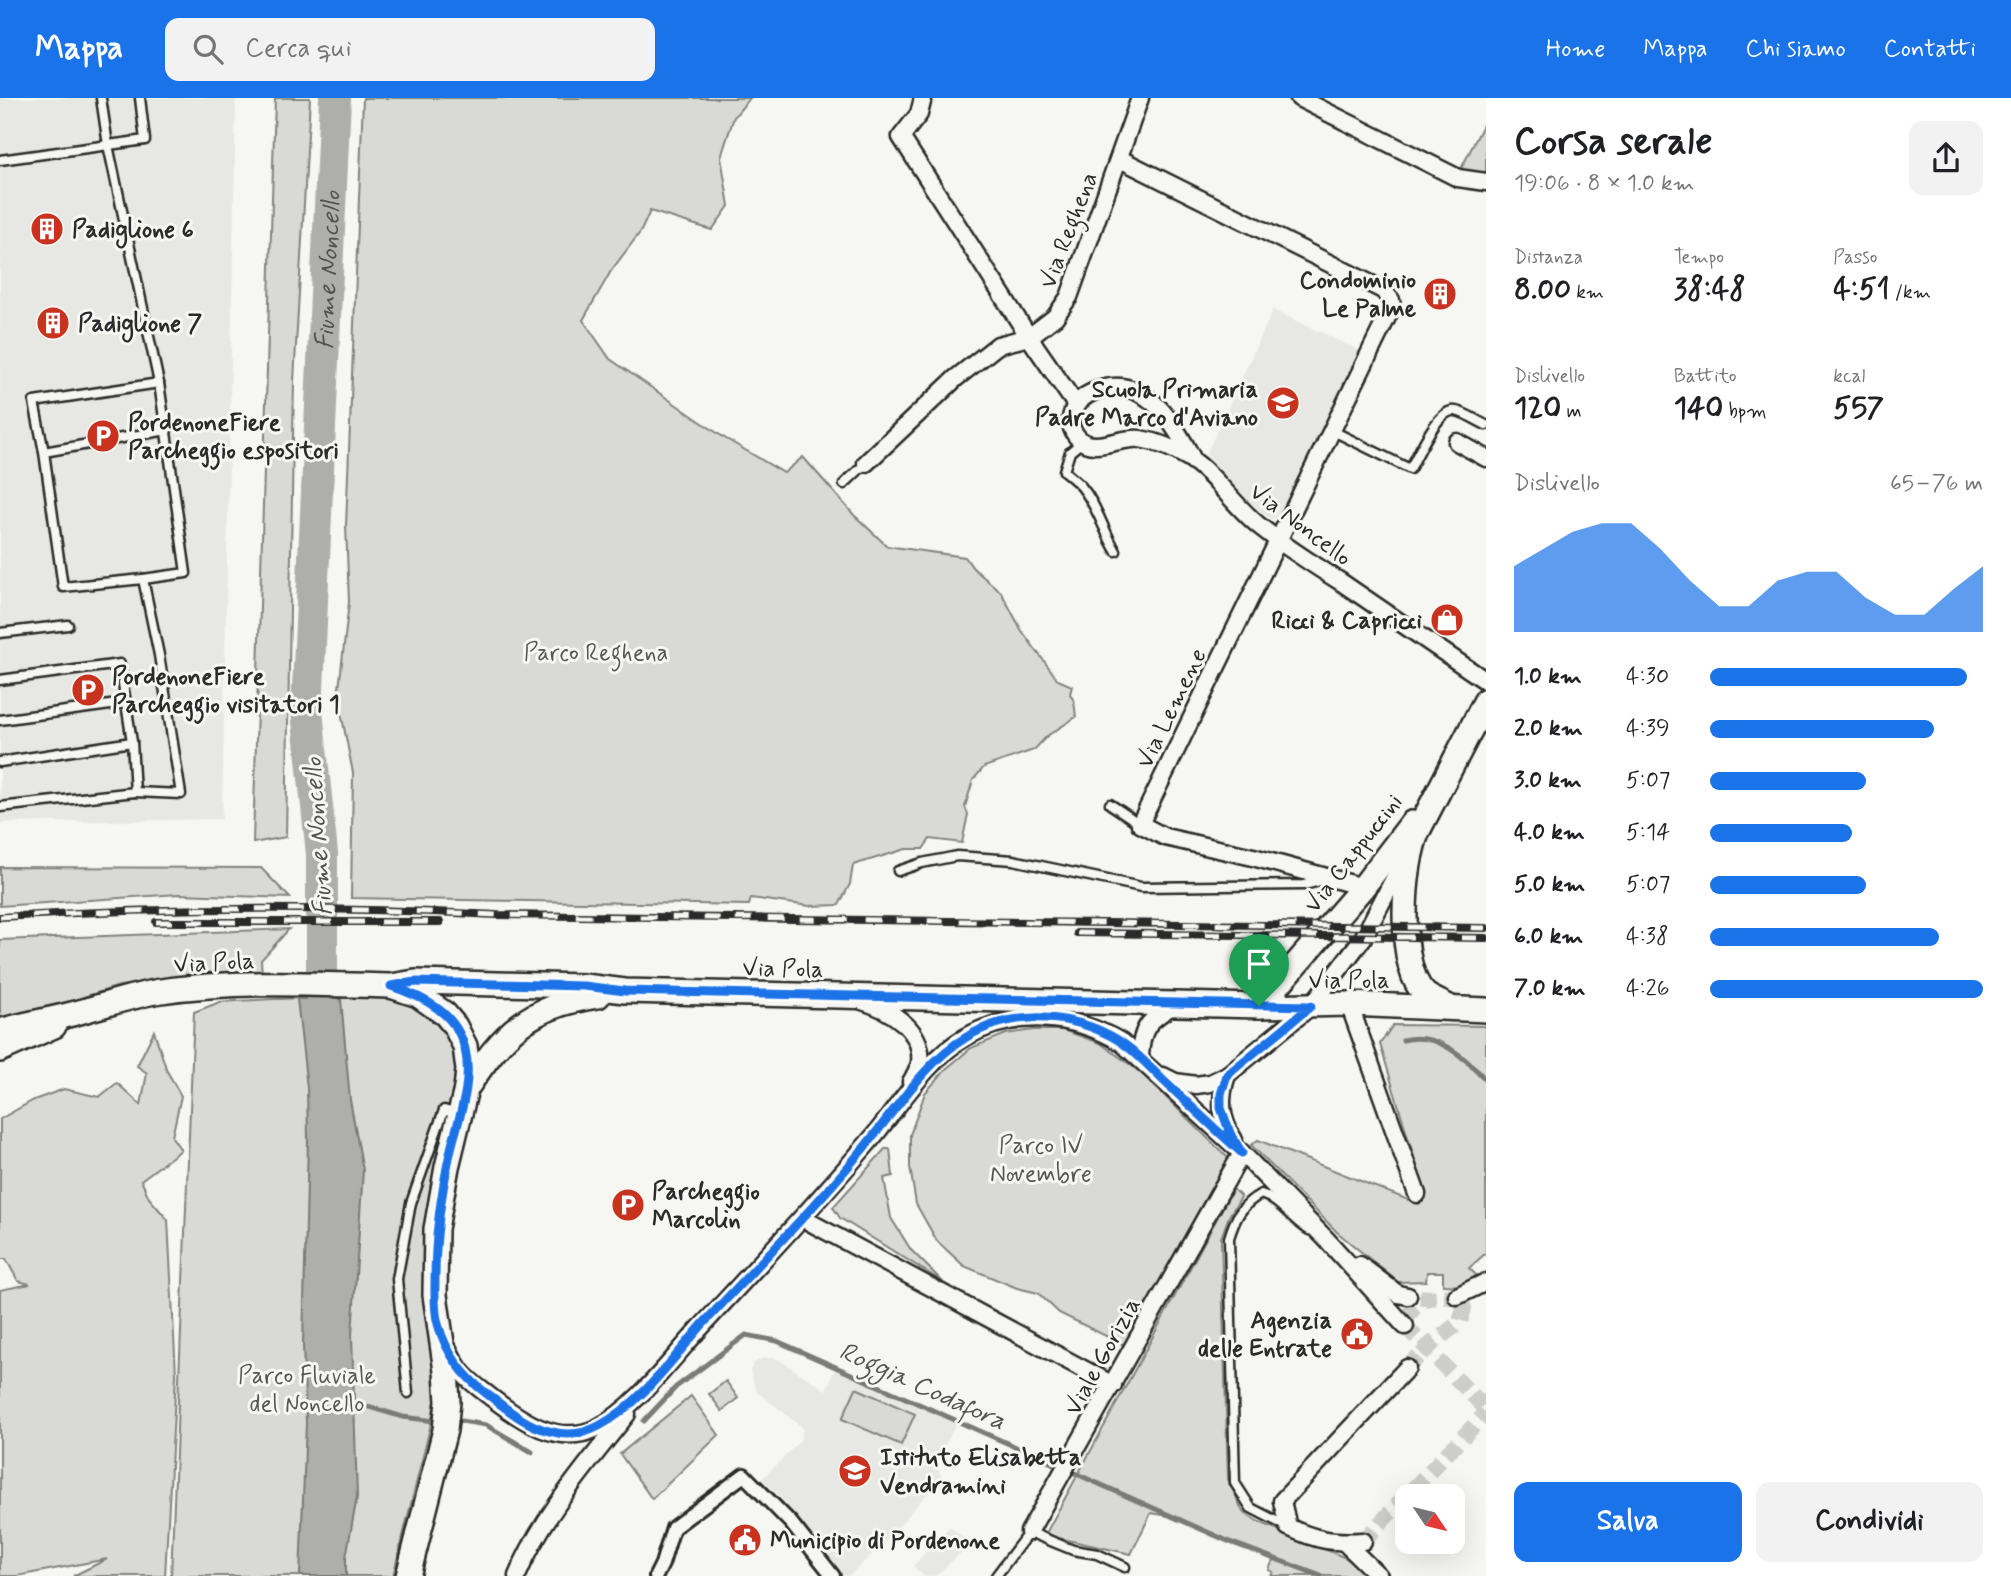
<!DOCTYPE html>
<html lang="it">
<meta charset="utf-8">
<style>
body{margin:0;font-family:Mynerve,sans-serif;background:#f2f2f2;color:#202124;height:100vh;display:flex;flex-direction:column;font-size:26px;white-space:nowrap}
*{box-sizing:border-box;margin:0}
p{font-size:23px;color:#757577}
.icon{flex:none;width:38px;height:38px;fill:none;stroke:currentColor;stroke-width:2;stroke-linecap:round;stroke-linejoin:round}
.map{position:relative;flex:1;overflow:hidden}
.details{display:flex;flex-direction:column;background:#fff;width:525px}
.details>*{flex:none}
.needle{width:46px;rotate:125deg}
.tools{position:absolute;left:1395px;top:1386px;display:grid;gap:14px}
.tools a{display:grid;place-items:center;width:70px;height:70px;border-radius:14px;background:#fff;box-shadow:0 7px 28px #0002;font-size:35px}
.pin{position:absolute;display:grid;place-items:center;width:60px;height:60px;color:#fff;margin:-72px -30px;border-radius:50% 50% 50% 0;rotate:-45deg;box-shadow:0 0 7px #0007}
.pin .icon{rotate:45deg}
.round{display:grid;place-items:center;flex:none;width:74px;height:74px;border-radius:14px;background:#f2f2f2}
.summary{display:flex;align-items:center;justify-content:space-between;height:119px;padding:0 28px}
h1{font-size:38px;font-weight:700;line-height:52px}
.metrics{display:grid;grid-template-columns:repeat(3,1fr);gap:10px;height:119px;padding:7px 28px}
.metrics div{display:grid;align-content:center}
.metrics b{font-size:30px;font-weight:700}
.metrics small{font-size:19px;font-weight:400}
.metrics p{font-size:19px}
.chart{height:196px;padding:14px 28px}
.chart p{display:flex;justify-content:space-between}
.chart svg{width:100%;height:126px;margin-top:7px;fill:#1a73e8;opacity:.7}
.button{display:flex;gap:14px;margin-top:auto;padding:14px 28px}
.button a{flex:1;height:80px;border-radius:14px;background:#1a73e8;color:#fff;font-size:28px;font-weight:700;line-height:80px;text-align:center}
.button a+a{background:#f2f2f2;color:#202124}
ul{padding:0 28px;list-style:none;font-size:23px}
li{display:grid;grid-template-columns:112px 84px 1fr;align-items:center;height:52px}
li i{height:18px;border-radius:9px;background:#1a73e8}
header{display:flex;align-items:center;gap:42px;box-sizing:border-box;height:98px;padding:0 35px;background:#1a73e8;color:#fff}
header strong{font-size:33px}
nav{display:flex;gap:38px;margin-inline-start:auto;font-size:24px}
.search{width:490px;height:63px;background:#f2f2f2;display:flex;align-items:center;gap:18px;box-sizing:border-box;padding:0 24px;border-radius:14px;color:#757577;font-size:26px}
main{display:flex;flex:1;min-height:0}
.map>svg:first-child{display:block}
.built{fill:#e7e7e3}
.green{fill:#d9d9d5;stroke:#828280;stroke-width:2}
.water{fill:#aeaeab;stroke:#7a7a78;stroke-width:2}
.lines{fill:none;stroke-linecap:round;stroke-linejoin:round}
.stream{stroke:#7a7a78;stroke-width:5}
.river{stroke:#aeaeab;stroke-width:32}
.minor-tunnel{stroke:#cdcdca;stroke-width:16;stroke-dasharray:16 8;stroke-linecap:butt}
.service-casing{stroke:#2b2b2b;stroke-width:13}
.pedestrian-casing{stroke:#2b2b2b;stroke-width:18}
.minor-casing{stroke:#2b2b2b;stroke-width:21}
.secondary-casing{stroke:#2b2b2b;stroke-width:28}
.service{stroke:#f6f6f2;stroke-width:8}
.pedestrian{stroke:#f6f6f2;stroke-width:12}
.minor{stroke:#f6f6f2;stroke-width:16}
.secondary{stroke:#f6f6f2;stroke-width:23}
.rail-casing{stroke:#2b2b2b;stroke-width:8}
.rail{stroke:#f6f6f2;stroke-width:5;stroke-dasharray:16;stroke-linecap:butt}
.route-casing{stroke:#fff;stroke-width:14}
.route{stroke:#1a73e8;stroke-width:9}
.labels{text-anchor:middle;stroke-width:6;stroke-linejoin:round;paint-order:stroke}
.poi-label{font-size:24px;font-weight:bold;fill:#2b2b2b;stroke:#f6f6f2;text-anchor:start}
.street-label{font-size:24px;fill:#2b2b2b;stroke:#f6f6f2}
.park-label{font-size:24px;fill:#565656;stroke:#f6f6f2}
.water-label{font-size:26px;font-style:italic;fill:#525251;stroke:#f6f6f2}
</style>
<header>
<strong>Mappa</strong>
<div class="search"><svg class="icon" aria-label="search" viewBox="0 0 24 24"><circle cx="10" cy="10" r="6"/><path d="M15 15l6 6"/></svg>Cerca qui</div>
<nav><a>Home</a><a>Mappa</a><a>Chi siamo</a><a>Contatti</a></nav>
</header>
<main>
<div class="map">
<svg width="1486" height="1478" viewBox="0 0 1486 1478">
<rect width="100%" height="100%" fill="#f6f6f2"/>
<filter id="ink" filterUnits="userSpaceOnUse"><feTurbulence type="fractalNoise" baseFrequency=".0143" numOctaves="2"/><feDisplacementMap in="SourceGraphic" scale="14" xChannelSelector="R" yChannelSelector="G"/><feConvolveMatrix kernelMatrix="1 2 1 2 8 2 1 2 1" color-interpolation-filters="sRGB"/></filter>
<g filter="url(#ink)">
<g class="built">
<polygon points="0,0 236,0 222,721 0,725"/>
<polygon points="1273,212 1360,253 1281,417 1271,421 1251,407 1206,357"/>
<polygon points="763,1260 776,1260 826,1292 836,1269 958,1323 934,1367 942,1378 887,1442 849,1478 844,1478 779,1397 762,1381 794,1349 800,1342 803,1330 757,1294 750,1273 754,1265"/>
<polygon points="950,1428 964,1440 962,1442 968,1448 936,1478 924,1478 913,1468"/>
</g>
<g class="green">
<polygon points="275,0 310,0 294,283 286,739 253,745"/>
<polygon points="363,0 750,0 734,19 721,59 729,108 712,132 650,113 641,133 611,173 583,222 610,261 723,339 784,375 803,359 854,417 887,448 965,459 973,470 1001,494 1022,533 1058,582 1072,588 1070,596 1074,603 1076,619 1047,638 1034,652 984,669 973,682 965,709 968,716 962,745 930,741 923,751 906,751 853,767 850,786 839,807 810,808 751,800 749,807 351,800 353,675 338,599 349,504 346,428"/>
<polygon points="1486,21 1486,76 1478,77 1460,73"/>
<polygon points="0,769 261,770 290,800 179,796 0,808"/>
<polygon points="289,831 261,862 262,877 195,878 119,888 0,925 0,842"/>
<path d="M274 901C314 901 401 892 432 915 446 925 451 941 457 957L438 1287 430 1330 393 1478H171L194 914 220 904Z"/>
<polygon points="1393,927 1486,928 1486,1155 1469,1170 1480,1181 1466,1188 1443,1187 1443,1174 1427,1174 1426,1183 1398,1184 1337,1134 1251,1047 1258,1042 1408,1102 1425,1096 1380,946"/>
<polygon points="1033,932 1063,932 1100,945 1139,973 1228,1060 1124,1247 1059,1215 1038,1195 1017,1190 964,1168 937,1143 916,1106 910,1069 910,1037 925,995 946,971 971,950 1006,936"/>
<polygon points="154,933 167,973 181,998 172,1039 181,1052 141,1082 149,1100 168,1122 176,1277 165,1478 73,1478 107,1461 17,1478 0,1478 0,1192 30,1186 18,1183 6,1161 0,1161 0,1021 34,1002 64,991 99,999 117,985 141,1007 147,975 137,968"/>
<polygon points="885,1051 890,1051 893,1078 884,1080 891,1120 911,1152 943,1184 840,1120 833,1109"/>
<polygon points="1233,1091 1241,1099 1229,1118 1221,1140 1228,1381 1243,1414 1257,1423 1346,1460 1372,1478 1271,1478 1273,1474 1269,1472 1273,1462 1169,1418 1151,1415 1131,1456 1045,1437"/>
<polygon points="726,1283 738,1300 722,1313 709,1296"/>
<polygon points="856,1290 915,1316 901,1347 842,1321"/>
<polygon points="691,1298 719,1337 652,1401 620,1356"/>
</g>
<polygon class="water" points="297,901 341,901 350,1002 363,1072 352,1237 357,1399 346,1459 346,1478 300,1478 306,1325 303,1247 308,1041 307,990"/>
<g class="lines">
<g class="stream">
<path d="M1403 942C1436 933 1465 959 1486 982"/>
<polyline points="349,1303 403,1319 435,1323"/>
<polyline points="461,1323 486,1327 532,1354"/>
<polyline points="644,1323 676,1289 746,1237 777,1243 1230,1444 1321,1478"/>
</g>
<path class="river" id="s1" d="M322 917V756L307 613 335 0"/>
<g class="minor-tunnel">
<polyline points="1406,1221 1413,1211 1428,1200"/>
<polyline points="1405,1228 1486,1311"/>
<polyline points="1407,1270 1426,1250 1460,1224 1464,1210 1457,1198 1428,1200 1408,1198"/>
<polyline points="1363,1443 1486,1315"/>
</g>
<defs>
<g id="service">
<polyline points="101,0 108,47 159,285 186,475 143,481 159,557 181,696 135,694"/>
<polyline points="0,62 145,42 140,0"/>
<path d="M1331 332 1410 371C1418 357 1438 309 1456 313 1466 315 1477 323 1486 327"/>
<path d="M1082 344 1070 354 1064 373C1070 378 1076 383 1081 388 1097 407 1103 432 1116 453"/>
<polyline points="44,354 34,304 159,285"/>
<polyline points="844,386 866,365"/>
<polyline points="143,481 63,489 44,354 167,332"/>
<polyline points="0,535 68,527"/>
<polyline points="0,582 120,566 132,644 135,694 0,709"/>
<polyline points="0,622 125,605"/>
<polyline points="0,664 132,644"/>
<polyline points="1110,706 1140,726"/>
<polyline points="898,773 922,765 957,758 1013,762 1141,789 1304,787 1324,782"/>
<polyline points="408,1295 397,1181 411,1105 444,1012 457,1016"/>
<path d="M1288 1429 1251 1410 1235 1385 1229 1140C1235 1120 1242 1106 1261 1096 1280 1102 1292 1122 1309 1132"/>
<polyline points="996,1478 1029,1434 1073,1452 1097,1456 1125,1469"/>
</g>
<polyline id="pedestrian" points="656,1478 662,1466 673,1430 744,1377 791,1425 833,1478"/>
<g id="minor">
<polyline points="923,0 919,16 901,39 1029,239 1076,307"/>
<polyline points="1299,0 1458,80 1486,84"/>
<polyline points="1120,61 1383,192 1391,202 1392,209 1140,726 1165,739 1253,759 1363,789"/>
<polyline points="1457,344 1486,360"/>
<path d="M1194 364C1175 326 1144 272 1093 294 1074 302 1062 324 1079 341 1094 356 1122 338 1140 341 1159 344 1173 350 1189 360 1215 376 1236 411 1262 430 1287 450 1314 467 1341 484 1389 517 1438 550 1486 583"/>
<polyline points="866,365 956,280 998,247 1029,239 1055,219 1069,199 1140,0"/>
<path d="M862 903C889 911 924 931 920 964 919 971 914 978 911 984"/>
<polyline points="1349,906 1417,1096"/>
<path d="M1140 959C1141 929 1149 922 1174 907"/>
<path d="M1227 977C1219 1001 1220 1020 1234 1042"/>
<polyline points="1163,978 1175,984 1196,987 1210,985 1227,977 1311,908 1363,840 1408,754"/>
<polyline points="802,1120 1113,1287"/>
<polyline points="1360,1167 1398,1196 1408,1198"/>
<polyline points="1457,1198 1486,1184"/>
<path d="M447 1249C451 1257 455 1265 460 1272 468 1283 481 1291 492 1300 521 1322 558 1349 597 1330 636 1310 673 1259 703 1227 760 1165 818 1104 873 1039 899 1008 929 959 966 939 1015 911 1073 916 1121 944L1242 1055 1327 1142 1405 1228"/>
<polyline points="1029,1434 1242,1055"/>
<path d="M1363 1443C1332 1445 1316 1442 1288 1429L1282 1403 1407 1270"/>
<polyline points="1344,1444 1379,1478"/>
<path d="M517 1478C542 1418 587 1367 627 1316"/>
</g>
<g id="secondary">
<polyline points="394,889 418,897 445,916 455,928 465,948 468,972 466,991 447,1069 436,1131 435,1197 446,1273 448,1304 445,1332 408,1478"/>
<polyline points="1260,908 1363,789 1412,725"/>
<path d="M1449 909C1442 905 1431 901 1425 896 1396 869 1403 766 1418 733L1486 602"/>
<path d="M0 933C27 925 56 921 83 913 109 906 134 897 161 893 236 882 315 886 391 888L415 884 584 888 625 893 1260 908 1349 906 1486 912"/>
<polyline points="0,952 54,928"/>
<path d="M466 991C505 933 527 909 598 898"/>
</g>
</defs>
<use href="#service" class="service-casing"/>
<use href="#pedestrian" class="pedestrian-casing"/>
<use href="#minor" class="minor-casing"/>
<use href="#secondary" class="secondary-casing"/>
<use href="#service" class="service"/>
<use href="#pedestrian" class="pedestrian"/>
<use href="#minor" class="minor"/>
<use href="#secondary" class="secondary"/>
<defs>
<g id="rail">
<path d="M0 819C165 809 331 808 496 817L1486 830"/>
<polyline points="156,824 440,824"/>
<polyline points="1077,835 1486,840"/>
</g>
</defs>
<use href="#rail" class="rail-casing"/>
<use href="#rail" class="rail"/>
</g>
</g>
<g class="lines" filter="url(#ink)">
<defs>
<path id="route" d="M415 884 584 888 625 893 1311 908 1227 977 1221 996V1010L1230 1035 1242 1055C1217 1033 1192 1009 1167 986 1148 968 1130 946 1105 935 1061 914 1007 914 965 940 929 961 901 1004 875 1036 822 1103 761 1163 703 1226 672 1261 641 1306 599 1328 584 1336 566 1338 549 1333 525 1327 507 1311 487 1296 463 1278 446 1255 438 1226 434 1212 435 1196 435 1182 435 1137 441 1095 451 1051 459 1019 473 984 465 951 456 914 423 899 391 888Z"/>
</defs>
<use href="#route" class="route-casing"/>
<use href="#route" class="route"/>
</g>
<defs>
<symbol id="building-disc" viewBox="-11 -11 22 22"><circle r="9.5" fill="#c8321e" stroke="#f6f6f2"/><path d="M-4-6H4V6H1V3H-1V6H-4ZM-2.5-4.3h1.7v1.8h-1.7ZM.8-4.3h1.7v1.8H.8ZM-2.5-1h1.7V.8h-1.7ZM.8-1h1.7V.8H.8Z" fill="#fff"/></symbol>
<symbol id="school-disc" viewBox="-11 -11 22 22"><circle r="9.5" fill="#c8321e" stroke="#f6f6f2"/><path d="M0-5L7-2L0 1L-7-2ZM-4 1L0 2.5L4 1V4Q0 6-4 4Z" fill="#fff"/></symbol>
<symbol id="parking-disc" viewBox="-11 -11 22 22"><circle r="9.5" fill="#c8321e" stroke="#f6f6f2"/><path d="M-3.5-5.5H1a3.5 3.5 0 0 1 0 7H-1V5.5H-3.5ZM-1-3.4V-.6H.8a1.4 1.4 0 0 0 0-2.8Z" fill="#fff"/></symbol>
<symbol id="shop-disc" viewBox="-11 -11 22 22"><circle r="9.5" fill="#c8321e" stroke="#f6f6f2"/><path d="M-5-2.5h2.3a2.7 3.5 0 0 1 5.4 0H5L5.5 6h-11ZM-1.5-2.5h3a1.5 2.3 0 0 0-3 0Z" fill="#fff"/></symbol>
<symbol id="civic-disc" viewBox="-11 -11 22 22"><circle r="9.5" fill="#c8321e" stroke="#f6f6f2"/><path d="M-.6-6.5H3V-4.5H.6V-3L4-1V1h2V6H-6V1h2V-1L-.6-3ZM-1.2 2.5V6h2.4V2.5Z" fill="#fff"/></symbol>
</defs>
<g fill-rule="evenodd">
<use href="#building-disc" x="28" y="112" width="38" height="38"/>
<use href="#building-disc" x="1421" y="177" width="38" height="38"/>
<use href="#building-disc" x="34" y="206" width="38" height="38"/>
<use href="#school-disc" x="1264" y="286" width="38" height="38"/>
<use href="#parking-disc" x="84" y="319" width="38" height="38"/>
<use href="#shop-disc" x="1428" y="503" width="38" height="38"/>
<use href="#parking-disc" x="69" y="573" width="38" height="38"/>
<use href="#parking-disc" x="609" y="1088" width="38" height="38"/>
<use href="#civic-disc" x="1338" y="1217" width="38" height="38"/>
<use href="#school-disc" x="836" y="1354" width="38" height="38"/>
<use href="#civic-disc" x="726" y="1423" width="38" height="38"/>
</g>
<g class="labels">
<g class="poi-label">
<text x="72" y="139">Padiglione 6</text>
<text x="1416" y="190" text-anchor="end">Condominio<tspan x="1416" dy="28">Le Palme</tspan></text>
<text x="78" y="233">Padiglione 7</text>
<text x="1258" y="299" text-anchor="end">Scuola Primaria<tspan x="1258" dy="28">Padre Marco d'Aviano</tspan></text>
<text x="128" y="332">PordenoneFiere<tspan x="128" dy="28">Parcheggio espositori</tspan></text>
<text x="1422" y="530" text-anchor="end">Ricci &amp; Capricci</text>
<text x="112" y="586">PordenoneFiere<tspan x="112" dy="28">Parcheggio visitatori 1</tspan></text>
<text x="652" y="1101">Parcheggio<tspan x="652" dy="28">Marcolin</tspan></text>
<text x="1332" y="1230" text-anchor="end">Agenzia<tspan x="1332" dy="28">delle Entrate</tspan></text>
<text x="880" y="1367">Istituto Elisabetta<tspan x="880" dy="28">Vendramini</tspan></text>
<text x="770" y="1450">Municipio di Pordenone</text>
</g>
<g class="street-label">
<text transform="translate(1068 132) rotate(-69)" y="8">Via Reghena</text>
<text transform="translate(1301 426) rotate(37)" y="8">Via Noncello</text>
<text transform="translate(1171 610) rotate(-64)" y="8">Via Lemene</text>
<text transform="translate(1353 755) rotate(-52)" y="8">Via Cappuccini</text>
<text transform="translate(214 864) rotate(-3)" y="8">Via Pola</text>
<text transform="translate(783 870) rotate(1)" y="8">Via Pola</text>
<text x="1349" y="890">Via Pola</text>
<text transform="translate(1102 1258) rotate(-61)" y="8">Viale Gorizia</text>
</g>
<g class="park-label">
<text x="596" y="562">Parco Reghena</text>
<text x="1041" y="1055">Parco IV<tspan x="1041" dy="28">Novembre</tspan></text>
<text x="307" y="1285">Parco Fluviale<tspan x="307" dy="28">del Noncello</tspan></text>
</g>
<g class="water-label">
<text dy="9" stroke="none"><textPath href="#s1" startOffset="746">Fiume Noncello</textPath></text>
<text transform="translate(317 739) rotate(-94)" y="9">Fiume Noncello</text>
<text transform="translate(923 1287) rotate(24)" y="9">Roggia Codafora</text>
</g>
</g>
</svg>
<div class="tools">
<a><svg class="needle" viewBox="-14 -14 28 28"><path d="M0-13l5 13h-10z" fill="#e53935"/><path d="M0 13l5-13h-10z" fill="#757577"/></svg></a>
</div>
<div class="pin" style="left:1259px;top:908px;background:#1e9e55"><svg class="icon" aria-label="arrive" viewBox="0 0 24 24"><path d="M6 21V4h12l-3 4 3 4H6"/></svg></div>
</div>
<section class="details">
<div class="summary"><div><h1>Corsa serale</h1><p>19:06 · 8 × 1.0 km</p></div><a class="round"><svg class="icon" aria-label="share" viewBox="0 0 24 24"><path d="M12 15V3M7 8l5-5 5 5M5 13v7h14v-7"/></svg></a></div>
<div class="metrics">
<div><p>Distanza</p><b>8.00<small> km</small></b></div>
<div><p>Tempo</p><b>38:48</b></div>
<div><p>Passo</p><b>4:51<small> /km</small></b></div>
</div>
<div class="metrics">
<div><p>Dislivello</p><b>120<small> m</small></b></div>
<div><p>Battito</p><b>140<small> bpm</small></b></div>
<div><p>kcal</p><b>557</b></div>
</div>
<div class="chart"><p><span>Dislivello</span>65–76 m</p>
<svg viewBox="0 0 160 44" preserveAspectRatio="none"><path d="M0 44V21L10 15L20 9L30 6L40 6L50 15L60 26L70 35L80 35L90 26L100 23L110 23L120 32L130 38L140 38L150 29L160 21V44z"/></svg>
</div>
<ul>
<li><b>1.0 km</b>4:30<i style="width:94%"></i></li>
<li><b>2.0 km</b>4:39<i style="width:82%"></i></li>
<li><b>3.0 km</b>5:07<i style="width:57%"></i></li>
<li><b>4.0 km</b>5:14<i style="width:52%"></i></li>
<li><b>5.0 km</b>5:07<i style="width:57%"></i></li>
<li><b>6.0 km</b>4:38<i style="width:84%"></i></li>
<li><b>7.0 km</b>4:26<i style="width:100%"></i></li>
</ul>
<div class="button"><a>Salva</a><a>Condividi</a></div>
</section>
</main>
